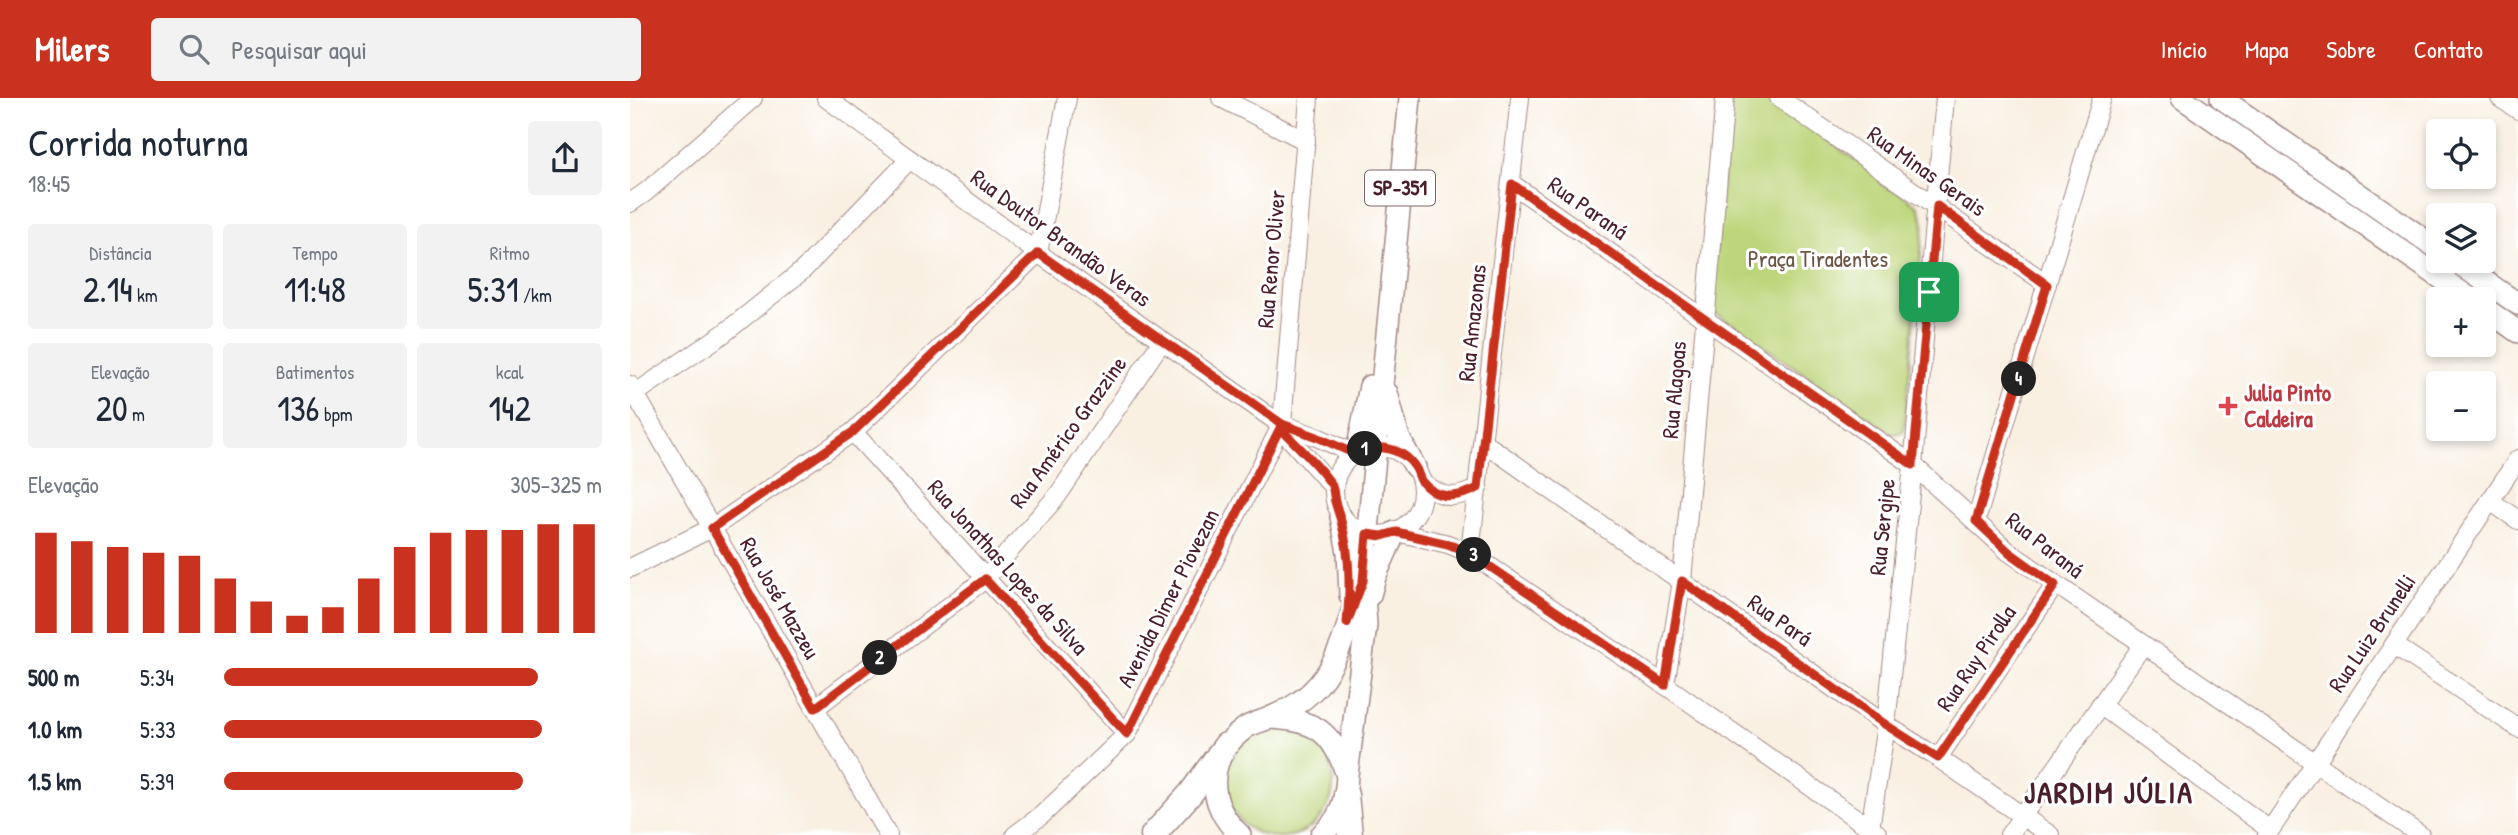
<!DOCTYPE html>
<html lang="pt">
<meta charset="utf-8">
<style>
body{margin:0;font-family:"Patrick Hand",sans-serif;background:#f2f2f3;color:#1f2937;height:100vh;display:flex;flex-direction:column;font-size:26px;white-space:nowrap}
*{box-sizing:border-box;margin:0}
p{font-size:23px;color:#747a83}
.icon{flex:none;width:38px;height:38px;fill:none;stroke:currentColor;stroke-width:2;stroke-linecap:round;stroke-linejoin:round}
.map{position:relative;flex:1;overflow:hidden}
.details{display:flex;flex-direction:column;background:#fff;width:630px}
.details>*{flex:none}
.controls{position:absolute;left:1796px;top:21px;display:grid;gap:14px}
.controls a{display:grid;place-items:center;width:70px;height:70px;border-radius:7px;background:#fff;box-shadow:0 4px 10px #0003;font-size:35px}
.pin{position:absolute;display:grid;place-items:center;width:60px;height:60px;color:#fff;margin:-30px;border-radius:14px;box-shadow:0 4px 10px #0006}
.km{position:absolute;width:35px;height:35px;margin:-18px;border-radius:50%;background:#222;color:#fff;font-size:19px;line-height:35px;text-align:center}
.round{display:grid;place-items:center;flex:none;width:74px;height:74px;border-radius:7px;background:#f2f2f3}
.head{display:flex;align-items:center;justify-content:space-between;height:119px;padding:0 28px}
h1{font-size:38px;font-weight:600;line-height:52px}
.stats{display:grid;grid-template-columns:repeat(3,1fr);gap:10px;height:119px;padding:7px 28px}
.stats div{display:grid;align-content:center;border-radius:7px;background:#f2f2f3;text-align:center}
.stats b{font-size:35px;font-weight:600}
.stats small{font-size:19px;font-weight:400}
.stats p{font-size:19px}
.chart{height:196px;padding:14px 28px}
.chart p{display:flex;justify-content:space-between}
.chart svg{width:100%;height:126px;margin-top:7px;stroke:#c8321e;stroke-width:6}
ul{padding:0 28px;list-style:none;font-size:23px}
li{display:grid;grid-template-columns:112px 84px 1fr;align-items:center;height:52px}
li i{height:18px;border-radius:9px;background:#c8321e}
header{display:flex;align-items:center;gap:42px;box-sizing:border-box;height:98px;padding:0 35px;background:#c8321e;color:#fff}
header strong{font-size:33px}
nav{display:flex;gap:38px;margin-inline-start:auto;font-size:24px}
.search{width:490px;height:63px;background:#f2f2f3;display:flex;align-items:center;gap:18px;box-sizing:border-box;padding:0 24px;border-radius:7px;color:#747a83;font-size:26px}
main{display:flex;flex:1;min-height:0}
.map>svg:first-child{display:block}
.green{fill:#bdd57a;stroke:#847a52;stroke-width:2}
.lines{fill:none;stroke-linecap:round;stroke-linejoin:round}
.minor-casing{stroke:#a28886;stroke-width:20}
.major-casing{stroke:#a28886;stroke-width:24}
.highway-casing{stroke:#a28886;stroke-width:27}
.minor{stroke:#fff;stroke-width:18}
.major{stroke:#fff;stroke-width:21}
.highway{stroke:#fff;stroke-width:24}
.route-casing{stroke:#fff;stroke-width:14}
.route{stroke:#c8321e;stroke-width:9}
.health-dot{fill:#e0444e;stroke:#fff;stroke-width:2.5}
.labels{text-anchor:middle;stroke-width:6;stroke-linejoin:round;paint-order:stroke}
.shield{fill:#fff;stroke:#80626b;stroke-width:2}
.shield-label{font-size:21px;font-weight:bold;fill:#4a1f2b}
.street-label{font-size:23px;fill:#4a1f2b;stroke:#fff}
.park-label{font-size:23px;fill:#6c5643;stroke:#fff}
.health-label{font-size:23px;font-weight:bold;fill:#be3a42;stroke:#fff;text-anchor:start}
.district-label{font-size:30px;font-weight:bold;letter-spacing:2px;fill:#4a1f2b;stroke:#fff}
</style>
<header>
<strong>Milers</strong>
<div class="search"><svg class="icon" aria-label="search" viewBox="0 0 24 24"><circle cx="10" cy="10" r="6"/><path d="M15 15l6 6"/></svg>Pesquisar aqui</div>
<nav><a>Início</a><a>Mapa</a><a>Sobre</a><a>Contato</a></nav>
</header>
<main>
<section class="details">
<div class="head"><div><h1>Corrida noturna</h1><p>18:45</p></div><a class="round"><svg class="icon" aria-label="share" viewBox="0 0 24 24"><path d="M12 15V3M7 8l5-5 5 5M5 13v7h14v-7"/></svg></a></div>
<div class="stats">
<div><p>Distância</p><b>2.14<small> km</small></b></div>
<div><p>Tempo</p><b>11:48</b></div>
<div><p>Ritmo</p><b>5:31<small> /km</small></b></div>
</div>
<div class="stats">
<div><p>Elevação</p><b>20<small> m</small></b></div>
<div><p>Batimentos</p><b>136<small> bpm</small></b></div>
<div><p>kcal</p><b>142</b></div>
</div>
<div class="chart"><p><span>Elevação</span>305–325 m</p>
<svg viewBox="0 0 160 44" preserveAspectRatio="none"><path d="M5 44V9M15 44V12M25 44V14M35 44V16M45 44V17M55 44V25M65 44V33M75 44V38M85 44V35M95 44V25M105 44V14M115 44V9M125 44V8M135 44V8M145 44V6M155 44V6"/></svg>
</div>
<ul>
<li><b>500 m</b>5:34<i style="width:83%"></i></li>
<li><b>1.0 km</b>5:33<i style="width:84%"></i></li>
<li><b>1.5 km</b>5:39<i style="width:79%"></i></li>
</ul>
</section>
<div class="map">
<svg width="1888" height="737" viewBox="0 0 1888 737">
<rect width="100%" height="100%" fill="#fff"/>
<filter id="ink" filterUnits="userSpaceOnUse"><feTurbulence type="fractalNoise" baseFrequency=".0143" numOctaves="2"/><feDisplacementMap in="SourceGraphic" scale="14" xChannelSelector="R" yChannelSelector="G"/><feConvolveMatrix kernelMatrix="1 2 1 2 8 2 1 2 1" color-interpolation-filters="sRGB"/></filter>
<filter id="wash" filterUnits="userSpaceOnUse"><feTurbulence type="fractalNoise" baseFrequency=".00686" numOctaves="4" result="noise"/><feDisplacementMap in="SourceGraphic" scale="28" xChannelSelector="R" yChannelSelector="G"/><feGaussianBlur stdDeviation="1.57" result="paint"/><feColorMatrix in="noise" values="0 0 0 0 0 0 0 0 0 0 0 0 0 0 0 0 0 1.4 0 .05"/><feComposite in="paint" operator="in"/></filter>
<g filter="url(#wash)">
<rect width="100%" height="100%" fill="#f9f0e2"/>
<g class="green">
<polygon points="1100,0 1140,0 1288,108 1294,124 1274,332 1272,335 1263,336 1080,212"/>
<circle cx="649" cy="685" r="54"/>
</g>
</g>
<g filter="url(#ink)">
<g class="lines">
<defs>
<g id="minor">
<polyline points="196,0 408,155 640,319 652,326 687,339 725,356"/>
<polyline points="591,0 676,43"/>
<polyline points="1149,0 1417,186"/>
<polyline points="1870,0 1888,12"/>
<polyline points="882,86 1283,367 1379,454 1790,737"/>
<polyline points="0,105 16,94 123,0"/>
<polyline points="0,287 258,737"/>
<polyline points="0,299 93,236 172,173 280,61"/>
<polyline points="647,326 703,389"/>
<polyline points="223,334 497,636"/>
<polyline points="853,344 1256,627 1308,660 1420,737"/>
<circle cx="748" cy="393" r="44"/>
<path d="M791 383C812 400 823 403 848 390"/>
<polyline points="1860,403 1888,422"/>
<polyline points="1346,423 1472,0"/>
<polyline points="767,434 818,446 840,455 1035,587 1247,735"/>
<polyline points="840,455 890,0"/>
<polyline points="0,470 82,430 223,334 408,155 437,0"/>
<polyline points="1764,547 1888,630"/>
<polyline points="1035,587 1052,483 1095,0"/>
<polyline points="1470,607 1640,732"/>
<polyline points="185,610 355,481 428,397 532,243"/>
<polyline points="1308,660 1425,487"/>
<polyline points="385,737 412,717 497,636 652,326 679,0"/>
<polyline points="1239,737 1256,627 1283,367 1315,0"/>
<polyline points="1379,737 1513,547"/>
<polyline points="1637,737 1888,361"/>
</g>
<g id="major">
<polyline points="1552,0 1841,201"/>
<polyline points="1591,0 1808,151"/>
<polyline points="1825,163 1888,206"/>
<polyline points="1853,209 1888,234"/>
<polyline points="757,295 769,340 785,369"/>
<polyline points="727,354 740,288"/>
<polyline points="711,419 718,454 720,497"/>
<polyline points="740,497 745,479 765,434"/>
<path d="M640 620C684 622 702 632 716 675"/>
<path d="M610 737C576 706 575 660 614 631 621 625 631 624 639 620 657 613 675 602 688 587 712 559 718 523 730 489"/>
<path d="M691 737C711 721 716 701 717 677L736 527 733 483 780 0"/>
</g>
<g id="highway">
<polyline points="716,697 720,737"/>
<polyline points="523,737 561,695 596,647"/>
</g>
</defs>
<use href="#minor" class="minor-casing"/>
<use href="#major" class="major-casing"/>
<use href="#highway" class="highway-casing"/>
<use href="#minor" class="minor"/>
<use href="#major" class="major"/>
<use href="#highway" class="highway"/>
</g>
</g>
<g class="lines" filter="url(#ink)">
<defs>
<path id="route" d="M882 86 1283 367 1307 108 1417 187 1346 423 1379 454 1425 487 1308 660 1256 627 1052 483 1035 587 840 455 818 446 766 434 752 438 737 436 733 483 717 525C721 484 720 446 706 407 703 400 705 393 701 386 688 366 667 348 650 330L497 636 355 481 185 610 82 430 223 334 408 155 652 326 687 339 725 356C744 344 772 349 785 369 788 373 789 380 792 384 808 403 828 400 848 390Z"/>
</defs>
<use href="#route" class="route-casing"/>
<use href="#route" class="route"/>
</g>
<path class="health-dot" d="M1594.5 297.5h7v7h7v7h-7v7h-7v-7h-7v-7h7z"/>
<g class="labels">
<rect class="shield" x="735" y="72.5" width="70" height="35" rx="5"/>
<g class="shield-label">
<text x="770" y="97">SP-351</text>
</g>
<g class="street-label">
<text transform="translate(1297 73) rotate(35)" y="8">Rua Minas Gerais</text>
<text transform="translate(958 110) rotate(35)" y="8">Rua Paraná</text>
<text transform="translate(431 140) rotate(36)" y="8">Rua Doutor Brandão Veras</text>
<text transform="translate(641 161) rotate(-85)" y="8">Rua Renor Oliver</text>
<text transform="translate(842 225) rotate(-84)" y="8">Rua Amazonas</text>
<text transform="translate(1044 292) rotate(-85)" y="8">Rua Alagoas</text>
<text transform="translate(438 334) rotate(-54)" y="8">Rua Américo Grazzine</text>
<text transform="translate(1252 429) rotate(-84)" y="8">Rua Sergipe</text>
<text transform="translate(1415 447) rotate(38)" y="8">Rua Paraná</text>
<text transform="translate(378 469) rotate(48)" y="8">Rua Jonathas Lopes da Silva</text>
<text transform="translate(150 500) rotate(60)" y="8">Rua José Mazzeu</text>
<text transform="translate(538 500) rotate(-63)" y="8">Avenida Dimer Piovezan</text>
<text transform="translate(1150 522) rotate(35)" y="8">Rua Pará</text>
<text transform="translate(1742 535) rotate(-56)" y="8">Rua Luiz Brunelli</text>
<text transform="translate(1346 560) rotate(-56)" y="8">Rua Ruy Pirolla</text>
</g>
<g class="park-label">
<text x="1188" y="169">Praça Tiradentes</text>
</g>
<g class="health-label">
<text x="1614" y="303">Julia Pinto<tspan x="1614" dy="26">Caldeira</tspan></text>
</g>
<g class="district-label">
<text x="1479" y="705">JARDIM JÚLIA</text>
</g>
</g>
</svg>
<div class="controls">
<a><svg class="icon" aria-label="locate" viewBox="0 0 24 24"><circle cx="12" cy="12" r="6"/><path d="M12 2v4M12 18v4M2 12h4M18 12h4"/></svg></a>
<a><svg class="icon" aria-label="layers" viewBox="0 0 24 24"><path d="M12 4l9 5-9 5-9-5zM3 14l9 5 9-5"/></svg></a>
<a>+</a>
<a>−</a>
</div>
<div class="pin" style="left:1299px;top:194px;background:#1e9e55"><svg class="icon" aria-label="arrive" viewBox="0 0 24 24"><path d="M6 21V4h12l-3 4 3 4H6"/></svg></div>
<b class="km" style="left:735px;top:351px">1</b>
<b class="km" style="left:250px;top:560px">2</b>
<b class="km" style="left:844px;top:457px">3</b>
<b class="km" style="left:1389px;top:281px">4</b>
</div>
</main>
